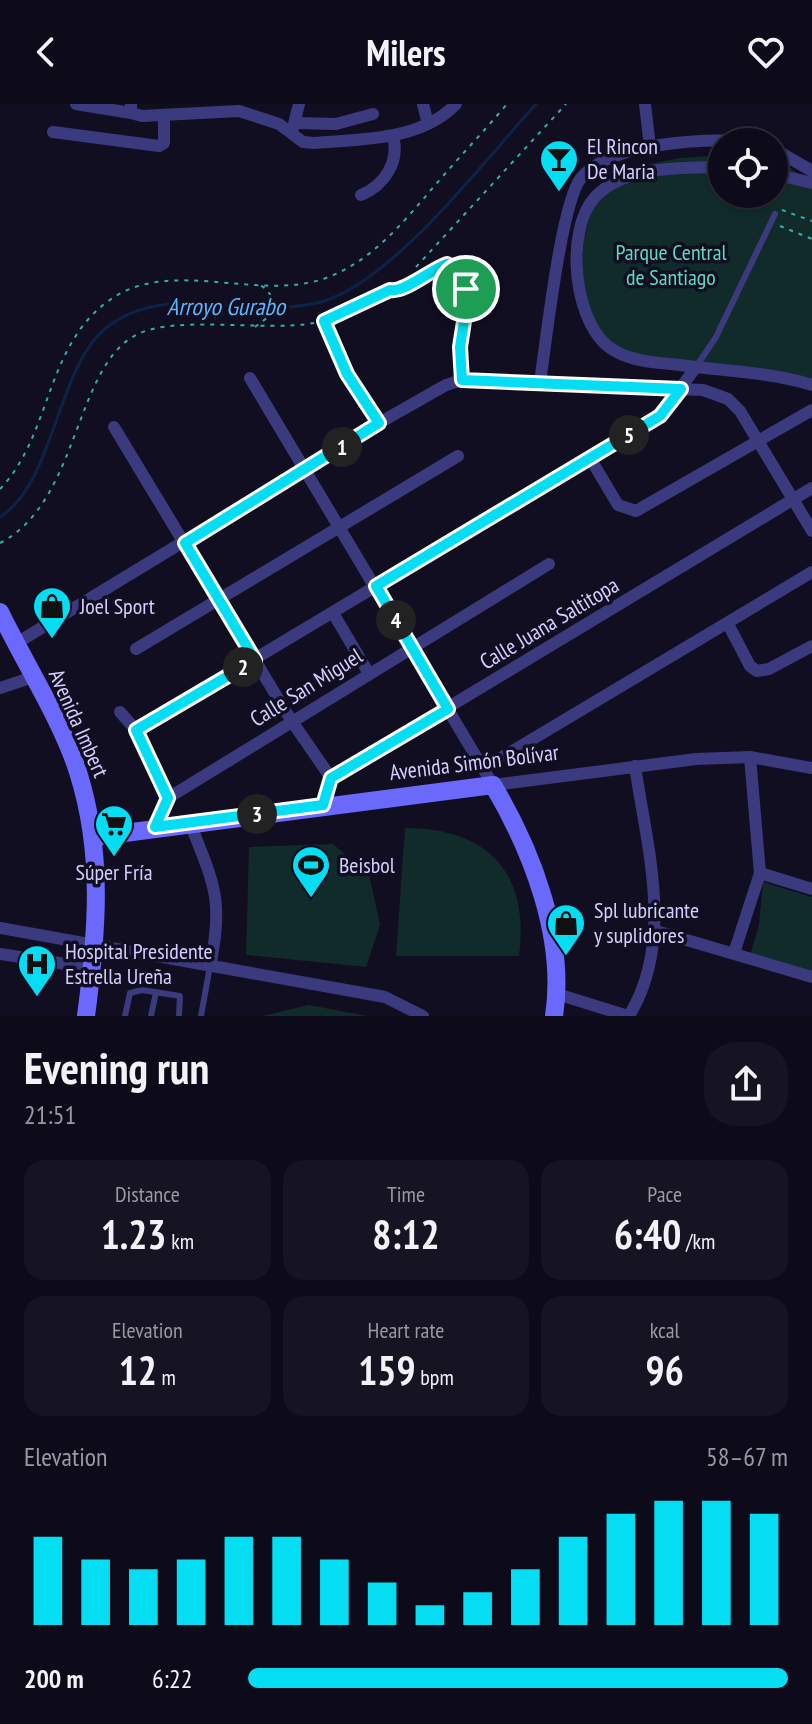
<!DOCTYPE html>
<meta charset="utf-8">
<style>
body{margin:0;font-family:"PT Sans Narrow",sans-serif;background:#161322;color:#f1f3f6;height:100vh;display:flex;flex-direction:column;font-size:30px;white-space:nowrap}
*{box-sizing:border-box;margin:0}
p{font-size:26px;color:#9a9aa2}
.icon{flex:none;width:44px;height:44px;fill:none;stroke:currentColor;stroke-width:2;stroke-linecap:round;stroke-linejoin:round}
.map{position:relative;height:912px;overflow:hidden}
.sheet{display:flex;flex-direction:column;background:#0d0a19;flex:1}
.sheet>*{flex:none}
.controls{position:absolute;left:708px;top:24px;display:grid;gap:16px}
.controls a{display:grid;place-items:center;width:80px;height:80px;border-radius:50%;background:#0d0a19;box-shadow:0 2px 6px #0004,0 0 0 2px #2d2b38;font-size:40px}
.pin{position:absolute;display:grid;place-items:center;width:68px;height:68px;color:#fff;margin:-34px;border:4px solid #fff;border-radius:50%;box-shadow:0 2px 8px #0007}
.km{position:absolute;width:40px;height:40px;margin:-20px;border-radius:50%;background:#222;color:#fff;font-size:22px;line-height:40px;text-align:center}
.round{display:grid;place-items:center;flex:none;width:84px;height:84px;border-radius:32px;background:#161322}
.overview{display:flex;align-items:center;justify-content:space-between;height:136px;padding:0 24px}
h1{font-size:44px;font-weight:700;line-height:60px}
.figures{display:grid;grid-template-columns:repeat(3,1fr);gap:12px;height:136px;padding:8px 24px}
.figures div{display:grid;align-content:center;border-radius:20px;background:#161322;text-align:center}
.figures b{font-size:40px;font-weight:700}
.figures small{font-size:22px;font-weight:400}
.figures p{font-size:22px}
.chart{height:224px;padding:16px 24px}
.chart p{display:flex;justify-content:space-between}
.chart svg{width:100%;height:144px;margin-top:8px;stroke:#05ddf3;stroke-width:6}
ul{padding:0 24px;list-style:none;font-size:26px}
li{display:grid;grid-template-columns:128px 96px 1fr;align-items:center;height:60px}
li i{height:20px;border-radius:10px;background:#05ddf3}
header{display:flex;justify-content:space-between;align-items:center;height:104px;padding:0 24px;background:#0d0a19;font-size:36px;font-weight:700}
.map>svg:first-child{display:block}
.green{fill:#112b2a}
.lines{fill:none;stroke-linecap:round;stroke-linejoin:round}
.stream{stroke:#0d2345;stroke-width:3}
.path{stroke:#31b0a8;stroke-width:2;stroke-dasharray:4 6;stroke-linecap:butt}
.lane{stroke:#3c3a7f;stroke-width:6}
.street{stroke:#3c3a7f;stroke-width:12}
.secondary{stroke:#6b68fc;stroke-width:18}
.route-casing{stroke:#fff;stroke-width:16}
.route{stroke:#05ddf3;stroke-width:10}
.labels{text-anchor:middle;stroke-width:7;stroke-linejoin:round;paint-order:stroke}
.poi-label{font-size:22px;fill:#d4cffe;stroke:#110e21;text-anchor:start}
.park-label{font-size:22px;fill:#5ddcbb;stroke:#110e21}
.street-label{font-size:22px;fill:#d4cffe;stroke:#110e21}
.water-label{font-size:24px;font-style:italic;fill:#5fb4fc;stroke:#110e21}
</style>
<header><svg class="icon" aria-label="back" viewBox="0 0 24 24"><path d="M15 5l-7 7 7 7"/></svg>Milers<svg class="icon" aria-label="heart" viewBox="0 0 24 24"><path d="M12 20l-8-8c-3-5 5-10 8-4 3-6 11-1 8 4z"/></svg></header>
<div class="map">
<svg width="812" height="912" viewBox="0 0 812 912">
<rect width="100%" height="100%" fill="#110e21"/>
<g class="green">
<polygon points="722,51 722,90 774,90 774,56 783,58 812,81 812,282 614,247 580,192 584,135 596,92 622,65 680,54"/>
<path d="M405 724C488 724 530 769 519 852H396Z"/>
<polygon points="333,740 369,770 380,821 366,863 246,851 249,743"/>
<polygon points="763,778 812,793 812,870 750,851 759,821"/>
<polygon points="309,901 367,912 262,912"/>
</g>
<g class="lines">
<path class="stream" d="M0 413C54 380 57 263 106 224 169 173 260 221 330 195 400 168 484 57 536 0"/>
<g class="path">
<polyline points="782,106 812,117"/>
<polyline points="780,122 812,135"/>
<polyline points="416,163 566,0"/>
<polyline points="335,213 380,191"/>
<path d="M255 223 272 210C274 195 272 189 259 180"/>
<path d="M0 385C51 332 45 244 107 198 168 151 257 199 326 174 377 155 408 112 443 72 464 48 486 25 507 0"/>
<path d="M0 439C80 398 74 260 138 230 176 211 265 228 314 219"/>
</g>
<g class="lane">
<polyline points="696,263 716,233 775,110"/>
<polyline points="125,912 130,889 142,886 180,892 179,912"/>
<polyline points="151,912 156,888"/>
<polyline points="201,912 210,862"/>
</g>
<g class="street">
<polyline points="76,0 131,9"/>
<path d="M131 0V9L142 12 239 7 279 20 303 38 314 39C362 35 420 37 456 0"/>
<polyline points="423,0 428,20"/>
<polyline points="645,0 650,43"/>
<polyline points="295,19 336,20 373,10"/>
<polyline points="293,24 299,0"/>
<polyline points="53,28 159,42 164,39 164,12"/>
<polyline points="774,45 812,67"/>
<path d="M722 63C682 64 625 61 595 93 564 127 573 224 615 247 634 258 659 259 680 261 723 267 770 268 812 281"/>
<polyline points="774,70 812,79"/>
<path d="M361 91C385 81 400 57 393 32"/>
<path d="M390 186C404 189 430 166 447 160L460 167 468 192 460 243 462 276"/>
<polyline points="324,217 347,270 379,319"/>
<polyline points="250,274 493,681 696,655 750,653 812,664"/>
<path d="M540 278C546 239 561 99 581 74 610 38 707 34 751 38"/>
<polyline points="114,323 291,616 331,674"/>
<polyline points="590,354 618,401 636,407 812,306"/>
<polyline points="333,509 368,568"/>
<polyline points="728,520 750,562 757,567 769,565 812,542"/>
<polyline points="15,540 379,319 446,281 462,276 703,286 728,295 740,307 812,427"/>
<polyline points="136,545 458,352"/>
<polyline points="0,584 33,573"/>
<polyline points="120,608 136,626 168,694 155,723"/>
<polyline points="136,626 660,312 696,263"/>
<polyline points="484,664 812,468"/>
<polyline points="168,694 549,460"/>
<polyline points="323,701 331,674 812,384"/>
<path d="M190 719C214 780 224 796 210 862"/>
<polyline points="760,769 812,785"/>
<polyline points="0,824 385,893 423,912"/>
<polyline points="656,827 812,873"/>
<polyline points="734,849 760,769 750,653"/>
<polyline points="0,850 92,864"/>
<polyline points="557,890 628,912"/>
<path d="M629 912C675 837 647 744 635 662"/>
</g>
<g class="secondary">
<path d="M0 508C24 558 62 617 78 668 104 750 97 829 86 912"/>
<path d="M94 733 493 681C532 747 566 834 554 912"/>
</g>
</g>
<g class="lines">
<defs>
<path id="route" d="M447 160 460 167 468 192 460 243 462 276 681 285 660 312 376 482 448 605 331 674 323 701 155 723 168 694 136 626 255 556 185 439 379 319 347 270 324 217 390 186C404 189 430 166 447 160Z"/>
</defs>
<use href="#route" class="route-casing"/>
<use href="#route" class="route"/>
</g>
<defs>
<symbol id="bar-pin" viewBox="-11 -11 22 30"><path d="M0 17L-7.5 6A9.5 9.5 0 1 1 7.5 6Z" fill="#05ddf3" stroke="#110e21"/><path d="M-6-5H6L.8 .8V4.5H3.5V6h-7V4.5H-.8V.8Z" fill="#111"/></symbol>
<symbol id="shop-pin" viewBox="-11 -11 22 30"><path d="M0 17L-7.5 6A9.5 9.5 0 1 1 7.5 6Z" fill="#05ddf3" stroke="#110e21"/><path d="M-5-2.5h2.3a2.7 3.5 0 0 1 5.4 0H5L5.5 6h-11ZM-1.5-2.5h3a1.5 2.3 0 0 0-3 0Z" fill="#111"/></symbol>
<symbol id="supermarket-pin" viewBox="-11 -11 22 30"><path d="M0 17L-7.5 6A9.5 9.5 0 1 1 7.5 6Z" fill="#05ddf3" stroke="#110e21"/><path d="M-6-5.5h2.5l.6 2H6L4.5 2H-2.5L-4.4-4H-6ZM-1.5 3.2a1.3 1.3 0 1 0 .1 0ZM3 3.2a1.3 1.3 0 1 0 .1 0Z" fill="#111"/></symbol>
<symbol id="stadium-pin" viewBox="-11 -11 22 30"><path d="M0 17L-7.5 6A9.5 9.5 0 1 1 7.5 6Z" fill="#05ddf3" stroke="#110e21"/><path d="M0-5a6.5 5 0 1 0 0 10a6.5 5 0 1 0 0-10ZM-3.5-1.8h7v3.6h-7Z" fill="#111"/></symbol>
<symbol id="hospital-pin" viewBox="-11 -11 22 30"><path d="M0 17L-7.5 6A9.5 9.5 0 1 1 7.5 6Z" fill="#05ddf3" stroke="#110e21"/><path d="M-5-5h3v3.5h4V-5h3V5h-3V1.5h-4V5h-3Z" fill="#111"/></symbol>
</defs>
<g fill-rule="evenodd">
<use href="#bar-pin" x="537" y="33" width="44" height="60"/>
<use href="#shop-pin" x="30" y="480" width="44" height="60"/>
<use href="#supermarket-pin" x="92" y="698" width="44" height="60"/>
<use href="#stadium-pin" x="289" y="739" width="44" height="60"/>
<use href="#shop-pin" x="544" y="797" width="44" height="60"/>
<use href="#hospital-pin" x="15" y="838" width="44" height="60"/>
</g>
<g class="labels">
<g class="poi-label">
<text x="587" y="50">El Rincon<tspan x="587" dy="25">De Maria</tspan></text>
<text x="80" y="510">Joel Sport</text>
<text x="339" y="769">Beisbol</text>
<text x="114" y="776" text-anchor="middle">Súper Fría</text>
<text x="594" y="814">Spl lubricante<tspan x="594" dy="25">y suplidores</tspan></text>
<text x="65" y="855">Hospital Presidente<tspan x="65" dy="25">Estrella Ureña</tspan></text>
</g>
<g class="park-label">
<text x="671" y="156">Parque Central<tspan x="671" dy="25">de Santiago</tspan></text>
</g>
<g class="street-label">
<text transform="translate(549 519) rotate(-31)" y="8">Calle Juana Saltitopa</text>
<text transform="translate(306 583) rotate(-32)" y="8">Calle San Miguel</text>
<text transform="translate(79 619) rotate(66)" y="8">Avenida Imbert</text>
<text transform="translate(474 658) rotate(-7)" y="8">Avenida Simón Bolívar</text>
</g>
<g class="water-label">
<text x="226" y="211">Arroyo Gurabo</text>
</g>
</g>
</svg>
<div class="controls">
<a><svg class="icon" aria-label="locate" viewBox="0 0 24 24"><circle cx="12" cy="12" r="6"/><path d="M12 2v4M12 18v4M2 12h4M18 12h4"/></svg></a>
</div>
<div class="pin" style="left:466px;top:185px;background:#1e9e55"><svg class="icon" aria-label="arrive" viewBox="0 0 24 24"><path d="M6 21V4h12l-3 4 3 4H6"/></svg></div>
<b class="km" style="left:342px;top:343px">1</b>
<b class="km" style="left:243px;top:563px">2</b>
<b class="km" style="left:257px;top:710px">3</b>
<b class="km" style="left:396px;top:516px">4</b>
<b class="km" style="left:629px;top:331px">5</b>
</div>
<section class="sheet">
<div class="overview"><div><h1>Evening run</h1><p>21:51</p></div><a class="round"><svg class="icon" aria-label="share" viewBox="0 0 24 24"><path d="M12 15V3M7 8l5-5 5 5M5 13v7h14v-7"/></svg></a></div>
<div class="figures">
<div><p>Distance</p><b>1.23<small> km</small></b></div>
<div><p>Time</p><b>8:12</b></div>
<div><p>Pace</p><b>6:40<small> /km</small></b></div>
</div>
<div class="figures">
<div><p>Elevation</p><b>12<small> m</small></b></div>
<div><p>Heart rate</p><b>159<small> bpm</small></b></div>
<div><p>kcal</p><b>96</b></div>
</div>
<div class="chart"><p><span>Elevation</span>58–67 m</p>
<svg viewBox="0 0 160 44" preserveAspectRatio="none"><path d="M5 44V17M15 44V24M25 44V27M35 44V24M45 44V17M55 44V17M65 44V24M75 44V31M85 44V38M95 44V34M105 44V27M115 44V17M125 44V10M135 44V6M145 44V6M155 44V10"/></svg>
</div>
<ul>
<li><b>200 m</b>6:22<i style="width:100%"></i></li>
</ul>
</section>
